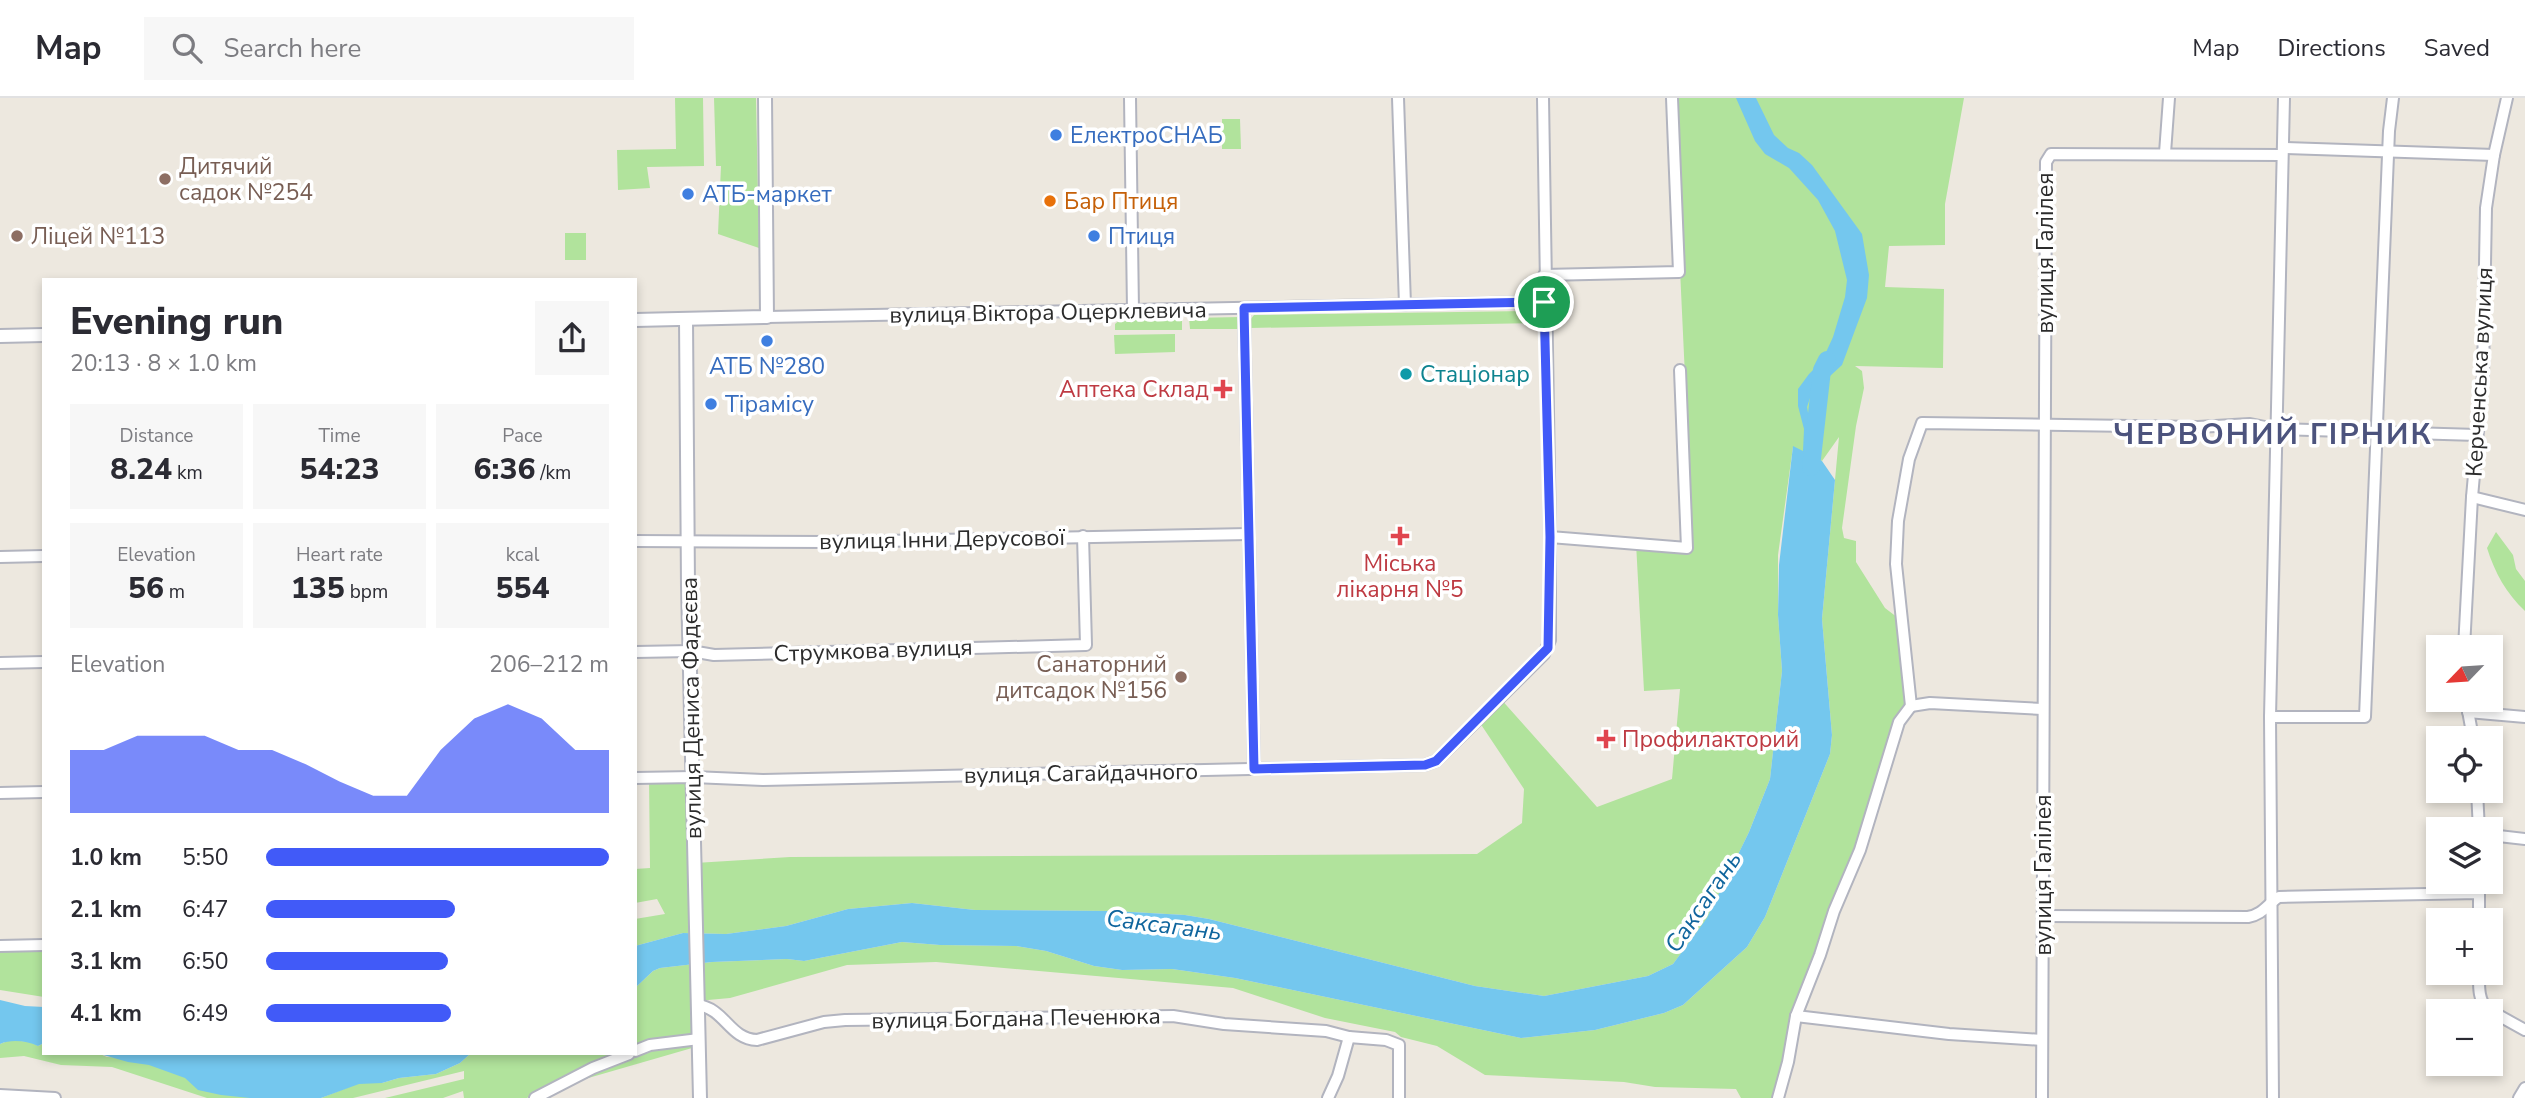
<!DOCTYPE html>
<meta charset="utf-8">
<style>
body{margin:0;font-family:"Nunito Sans",sans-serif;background:#f7f7f7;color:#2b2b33;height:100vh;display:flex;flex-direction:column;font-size:26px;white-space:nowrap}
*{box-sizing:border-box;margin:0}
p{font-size:23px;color:#7c7c81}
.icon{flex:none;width:38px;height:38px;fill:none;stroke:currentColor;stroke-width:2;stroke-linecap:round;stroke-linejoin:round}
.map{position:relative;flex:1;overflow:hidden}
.side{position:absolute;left:42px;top:180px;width:595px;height:777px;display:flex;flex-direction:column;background:#fff;border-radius:0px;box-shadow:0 4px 10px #0003}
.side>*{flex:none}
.needle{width:46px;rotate:245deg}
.controls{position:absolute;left:2426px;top:537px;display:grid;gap:14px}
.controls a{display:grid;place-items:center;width:77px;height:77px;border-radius:0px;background:#fff;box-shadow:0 4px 10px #0003;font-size:35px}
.pin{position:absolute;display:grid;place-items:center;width:60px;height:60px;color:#fff;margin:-30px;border:4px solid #fff;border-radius:50%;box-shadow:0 2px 7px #0007}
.round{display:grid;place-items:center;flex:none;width:74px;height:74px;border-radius:0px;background:#f7f7f7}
.head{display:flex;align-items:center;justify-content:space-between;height:119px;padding:0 28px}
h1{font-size:38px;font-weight:800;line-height:52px}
.figures{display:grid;grid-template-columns:repeat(3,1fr);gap:10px;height:119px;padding:7px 28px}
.figures div{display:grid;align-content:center;border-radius:0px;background:#f7f7f7;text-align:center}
.figures b{font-size:30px;font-weight:800}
.figures small{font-size:19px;font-weight:400}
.figures p{font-size:19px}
.chart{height:196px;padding:14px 28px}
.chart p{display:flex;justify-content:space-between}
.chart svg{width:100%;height:126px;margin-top:7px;fill:#415af8;opacity:.7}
ul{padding:0 28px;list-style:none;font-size:23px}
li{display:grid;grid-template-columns:112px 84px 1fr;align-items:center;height:52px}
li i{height:18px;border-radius:9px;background:#415af8}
header{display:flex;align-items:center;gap:42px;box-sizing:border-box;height:98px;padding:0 35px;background:#fff;border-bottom:2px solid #e1e1e2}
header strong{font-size:33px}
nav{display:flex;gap:38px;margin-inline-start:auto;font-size:24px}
.search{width:490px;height:63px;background:#f7f7f7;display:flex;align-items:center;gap:18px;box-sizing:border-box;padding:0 24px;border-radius:0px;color:#7c7c81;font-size:26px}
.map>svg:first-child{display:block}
.green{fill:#b1e39c}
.water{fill:#74c7ee}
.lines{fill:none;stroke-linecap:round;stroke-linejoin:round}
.river{stroke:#74c7ee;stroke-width:18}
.minor-casing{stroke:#b2b4bf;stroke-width:14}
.tertiary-casing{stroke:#b2b4bf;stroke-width:16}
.minor{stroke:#fff;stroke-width:10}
.tertiary{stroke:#fff;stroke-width:12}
.route-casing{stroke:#fff;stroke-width:14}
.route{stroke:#415af8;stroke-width:9}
.shop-dot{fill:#3f7fe0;stroke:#fff;stroke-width:2.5}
.education-dot{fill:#8d6e63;stroke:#fff;stroke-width:2.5}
.food-dot{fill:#e8710a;stroke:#fff;stroke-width:2.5}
.culture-dot{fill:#0f9aa8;stroke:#fff;stroke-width:2.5}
.health-dot{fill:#e0444e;stroke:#fff;stroke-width:2.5}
.labels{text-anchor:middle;stroke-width:7;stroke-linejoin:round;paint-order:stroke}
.shop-label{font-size:23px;fill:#366cbe;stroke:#fff;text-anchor:start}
.education-label{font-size:23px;fill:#785e54;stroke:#fff;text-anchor:start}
.food-label{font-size:23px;fill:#c56008;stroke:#fff;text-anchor:start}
.street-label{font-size:23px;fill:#2c2c2c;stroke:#fff}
.culture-label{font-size:23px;fill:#0d838f;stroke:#fff;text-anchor:start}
.health-label{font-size:23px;fill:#be3a42;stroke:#fff;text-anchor:end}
.water-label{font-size:24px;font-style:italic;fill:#0f659d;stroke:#fff}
.district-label{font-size:30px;font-weight:bold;letter-spacing:2px;fill:#4c537d;stroke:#fff}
</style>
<header>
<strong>Map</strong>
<div class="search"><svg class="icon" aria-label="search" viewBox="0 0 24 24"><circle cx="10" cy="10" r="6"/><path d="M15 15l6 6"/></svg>Search here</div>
<nav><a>Map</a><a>Directions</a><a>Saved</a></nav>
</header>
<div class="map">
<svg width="2525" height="1000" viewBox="0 0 2525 1000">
<rect width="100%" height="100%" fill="#ede8df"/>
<g class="green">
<polygon points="675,0 703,0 704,68 647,69 650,90 618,92 617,52 676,51"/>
<polygon points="714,0 756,0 759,150 718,136 721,68 716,68"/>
<polygon points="1672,0 1964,0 1945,106 1945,147 1889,148 1885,189 1944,191 1943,270 1855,268 1862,273 1864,290 1856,328 1842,430 1844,440 1856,443 1856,464 1885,510 1902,523 1909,599 1820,857 1778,1000 1741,1000 1736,991 1655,989 1624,984 1485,977 1437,948 1401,939 1395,934 1325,920 1233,890 936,864 847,867 730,900 697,903 699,948 533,996 527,1000 464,1000 463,993 443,1000 385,1000 464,981 464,973 353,1000 321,1000 359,985 382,985 399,980 436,976 460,965 470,956 635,956 635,890 653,873 660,870 712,864 787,861 804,863 902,844 940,847 1016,848 1046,853 1094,868 1122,872 1172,871 1235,880 1521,940 1595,932 1664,915 1683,907 1747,849 1765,819 1830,656 1832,637 1822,521 1839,339 1822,363 1793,349 1778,457 1778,517 1782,573 1770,681 1749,734 1707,821 1673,866 1648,878 1544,898 1475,888 1209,821 1185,817 1113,813 975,812 912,805 848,811 786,828 726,836 683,835 635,848 635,821 665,816 657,801 635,805 635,771 650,770 649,679 693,679 695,765 790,759 1477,756 1522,725 1524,691 1478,622 1499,599 1597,709 1672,681 1680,591 1644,593 1636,445 1693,450"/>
<polygon points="1222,21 1240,21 1241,51 1222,51"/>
<rect x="565" y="135" width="21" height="27"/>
<polygon points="1533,213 1538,219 1538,225 1250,230 1250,222 1254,217"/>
<polygon points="1241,219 1241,231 1190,231 1189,220"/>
<polygon points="1122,220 1178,220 1182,223 1182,232 1115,232 1115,226"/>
<polygon points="1175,236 1175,254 1115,256 1114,237"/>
<path d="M2496 434 2513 457 2516 471 2525 483V513C2506 495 2495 475 2487 450Z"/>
<polygon points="44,847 44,899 0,892 0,848"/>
<polygon points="10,942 31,944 38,948 44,945 44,956 100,956 107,959 143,960 301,1000 207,1000 112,969 61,967 24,958 0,960 0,946"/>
</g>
<g class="water">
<polygon points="1736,0 1756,0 1774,37 1788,50 1799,55 1812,67 1862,136 1869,177 1867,200 1842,267 1829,279 1814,288 1807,309 1816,360 1822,363 1835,382 1822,521 1832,637 1830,656 1765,819 1747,849 1683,907 1664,915 1595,932 1521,940 1235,880 1172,871 1122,872 1094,868 1046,853 1016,848 940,847 902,844 804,863 787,861 712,864 660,870 653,873 635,890 635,848 683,835 726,836 786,828 848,811 912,805 975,812 1113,813 1185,817 1209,821 1475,888 1544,898 1648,878 1673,866 1707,820 1749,734 1770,681 1782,573 1778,517 1779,467 1793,348 1803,353 1804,331 1798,308 1798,291 1809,276 1822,263 1833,239 1845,199 1847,182 1835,133 1818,102 1789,70 1765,56 1755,43"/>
<path d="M0 902 25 908 44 909V945L38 948C26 943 12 941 0 946Z"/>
<polygon points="100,956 279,957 470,956 460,965 436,976 399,980 382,985 359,986 321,1000 250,1000 221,997 198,992 185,980 149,967 128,964"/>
</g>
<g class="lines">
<polyline class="river" points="1811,369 1822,272 1827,262"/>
<defs>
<g id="minor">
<polyline points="1130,0 1133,212"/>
<polyline points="1398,0 1405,207"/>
<polyline points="2283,50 2494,57"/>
<polyline points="2165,55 2169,0"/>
<polyline points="1544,177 1679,174 1672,0"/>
<polyline points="1244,210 1254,671"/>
<polyline points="767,219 1544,204"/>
<polyline points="2472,399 2525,412"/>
<polyline points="1550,439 1687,450 1680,272"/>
<polyline points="635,443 828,444 1249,436"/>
<polyline points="0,459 44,458"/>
<polyline points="2464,550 2472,399 2483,277 2486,110 2494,57 2507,0"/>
<polyline points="635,554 691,553 714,557 1086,547 1083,438"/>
<polyline points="0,565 44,564"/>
<polyline points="2466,602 2473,640"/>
<polyline points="1911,608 1896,466 1898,423 1909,361 1922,325 2198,329 2250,326 2275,331 2477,337"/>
<polyline points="1911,608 1930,605 2042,611"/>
<polyline points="2468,614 2525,619"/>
<polyline points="2270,619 2365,619 2389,33 2393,0"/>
<polyline points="635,680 693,679 763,682 1425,667 1436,663 1544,556 1550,542 1550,439 1543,0"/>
<polyline points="2477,693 2479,732"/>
<polyline points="0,695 44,694"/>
<polyline points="2490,737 2525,741"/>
<path d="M2044 818 2248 819C2264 816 2267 806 2279 799L2479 795V822"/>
<polyline points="0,848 44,847"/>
<path d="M2479 875C2479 888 2478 901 2487 911L2525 932"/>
<path d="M697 907C725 910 729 941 757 942L824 924 845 922 1173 918 1224 926 1326 933 1349 939 1338 978 1328 1000"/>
<polyline points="1796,918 1949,936 2042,942"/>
<polyline points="1349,939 1386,942 1399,947 1399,1000"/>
<polyline points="635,953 650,947 699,941"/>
<polyline points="0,997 55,1000"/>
<polyline points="535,1000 593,970 629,956"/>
<polyline points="1778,1000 1788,964 1796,918 1820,857 1834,813 1860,752 1899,624 1911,608"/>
<polyline points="2042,1000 2046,64 2051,56 2282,57"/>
<polyline points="2273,1000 2270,619 2284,0"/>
<polyline points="2519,1000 2525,990"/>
</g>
<g id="tertiary">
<polyline points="686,221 688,488 700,1000"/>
<polyline points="635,222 767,219 765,0"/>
<polyline points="0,238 44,237"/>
</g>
</defs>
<use href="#minor" class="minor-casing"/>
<use href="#tertiary" class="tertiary-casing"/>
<use href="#minor" class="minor"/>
<use href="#tertiary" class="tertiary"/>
</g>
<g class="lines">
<defs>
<polygon id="route" points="1544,204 1550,439 1548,550 1436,663 1425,667 1254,671 1244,210"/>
</defs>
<use href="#route" class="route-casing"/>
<use href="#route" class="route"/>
</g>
<g class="shop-dot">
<circle cx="1056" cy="37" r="7"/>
<circle cx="688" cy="96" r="7"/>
<circle cx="1094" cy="138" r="7"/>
<circle cx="767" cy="243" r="7"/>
<circle cx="711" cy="306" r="7"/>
</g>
<g class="education-dot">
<circle cx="165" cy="81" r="7"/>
<circle cx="17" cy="138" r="7"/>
<circle cx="1181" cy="579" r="7"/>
</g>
<circle class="food-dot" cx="1050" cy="103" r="7"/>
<circle class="culture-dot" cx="1406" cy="276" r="7"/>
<g class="health-dot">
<path d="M1219.5 280.5h7v7h7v7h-7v7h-7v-7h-7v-7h7z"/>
<path d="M1396.5 427.5h7v7h7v7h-7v7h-7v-7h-7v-7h7z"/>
<path d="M1602.5 630.5h7v7h7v7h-7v7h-7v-7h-7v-7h7z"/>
</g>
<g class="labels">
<g class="shop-label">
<text x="1070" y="45">ЕлектроСНАБ</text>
<text x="702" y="104">АТБ-маркет</text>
<text x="1108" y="146">Птиця</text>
<text x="767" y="276" text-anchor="middle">АТБ №280</text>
<text x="725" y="314">Тірамісу</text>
</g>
<g class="education-label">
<text x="179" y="76">Дитячий<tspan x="179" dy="26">садок №254</tspan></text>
<text x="31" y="146">Ліцей №113</text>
<text x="1167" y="574" text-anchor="end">Санаторний<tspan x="1167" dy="26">дитсадок №156</tspan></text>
</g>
<g class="food-label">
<text x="1064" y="111">Бар Птиця</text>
</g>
<g class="street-label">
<text transform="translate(2045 155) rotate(-90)" y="8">вулиця Галілея</text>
<text transform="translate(1048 214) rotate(-1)" y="8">вулиця Віктора Оцерклевича</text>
<text transform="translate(2479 274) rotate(-87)" y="8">Керченська вулиця</text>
<text transform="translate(942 441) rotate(-1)" y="8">вулиця Інни Дерусової</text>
<text transform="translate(873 552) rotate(-2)" y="8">Струмкова вулиця</text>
<text transform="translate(691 610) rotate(-91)" y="8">вулиця Дениса Фадєєва</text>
<text transform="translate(1081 675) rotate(-1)" y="8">вулиця Сагайдачного</text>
<text transform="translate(2043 777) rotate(-90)" y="8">вулиця Галілея</text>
<text transform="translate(1016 920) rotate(-1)" y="8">вулиця Богдана Печенюка</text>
</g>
<g class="culture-label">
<text x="1420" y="284">Стаціонар</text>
</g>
<g class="health-label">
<text x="1209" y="299">Аптека Склад</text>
<text x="1400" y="473" text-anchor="middle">Міська<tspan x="1400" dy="26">лікарня №5</tspan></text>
<text x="1622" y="649" text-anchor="start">Профилакторий</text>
</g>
<g class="water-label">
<text transform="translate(1703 804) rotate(-56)" y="8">Саксагань</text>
<text transform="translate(1164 827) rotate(7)" y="8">Саксагань</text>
</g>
<g class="district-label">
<text x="2273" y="346">ЧЕРВОНИЙ ГІРНИК</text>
</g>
</g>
</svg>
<div class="controls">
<a><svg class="needle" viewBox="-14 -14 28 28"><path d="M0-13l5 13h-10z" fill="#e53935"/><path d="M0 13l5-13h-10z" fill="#7c7c81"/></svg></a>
<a><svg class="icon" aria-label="locate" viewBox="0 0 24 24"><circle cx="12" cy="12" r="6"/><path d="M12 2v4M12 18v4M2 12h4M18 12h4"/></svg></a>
<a><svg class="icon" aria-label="layers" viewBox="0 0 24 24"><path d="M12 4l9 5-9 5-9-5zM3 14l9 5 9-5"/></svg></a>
<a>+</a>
<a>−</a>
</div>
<div class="pin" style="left:1544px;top:204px;background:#1e9e55"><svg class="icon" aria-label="arrive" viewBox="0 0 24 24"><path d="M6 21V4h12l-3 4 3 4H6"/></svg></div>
<section class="side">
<div class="head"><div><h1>Evening run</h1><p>20:13 · 8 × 1.0 km</p></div><a class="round"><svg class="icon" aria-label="share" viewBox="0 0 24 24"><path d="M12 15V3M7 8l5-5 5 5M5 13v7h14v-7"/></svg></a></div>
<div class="figures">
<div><p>Distance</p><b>8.24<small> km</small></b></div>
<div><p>Time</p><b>54:23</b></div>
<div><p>Pace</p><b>6:36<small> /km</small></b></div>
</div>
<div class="figures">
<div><p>Elevation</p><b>56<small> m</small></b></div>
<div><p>Heart rate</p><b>135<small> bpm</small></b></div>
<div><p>kcal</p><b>554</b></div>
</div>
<div class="chart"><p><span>Elevation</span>206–212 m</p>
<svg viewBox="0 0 160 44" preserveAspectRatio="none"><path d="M0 44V22L10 22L20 17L30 17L40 17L50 22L60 22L70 27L80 33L90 38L100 38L110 22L120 11L130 6L140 11L150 22L160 22V44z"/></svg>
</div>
<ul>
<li><b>1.0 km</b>5:50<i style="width:100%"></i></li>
<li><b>2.1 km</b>6:47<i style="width:55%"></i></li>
<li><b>3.1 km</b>6:50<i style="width:53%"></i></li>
<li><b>4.1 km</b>6:49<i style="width:54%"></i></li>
</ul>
</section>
</div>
